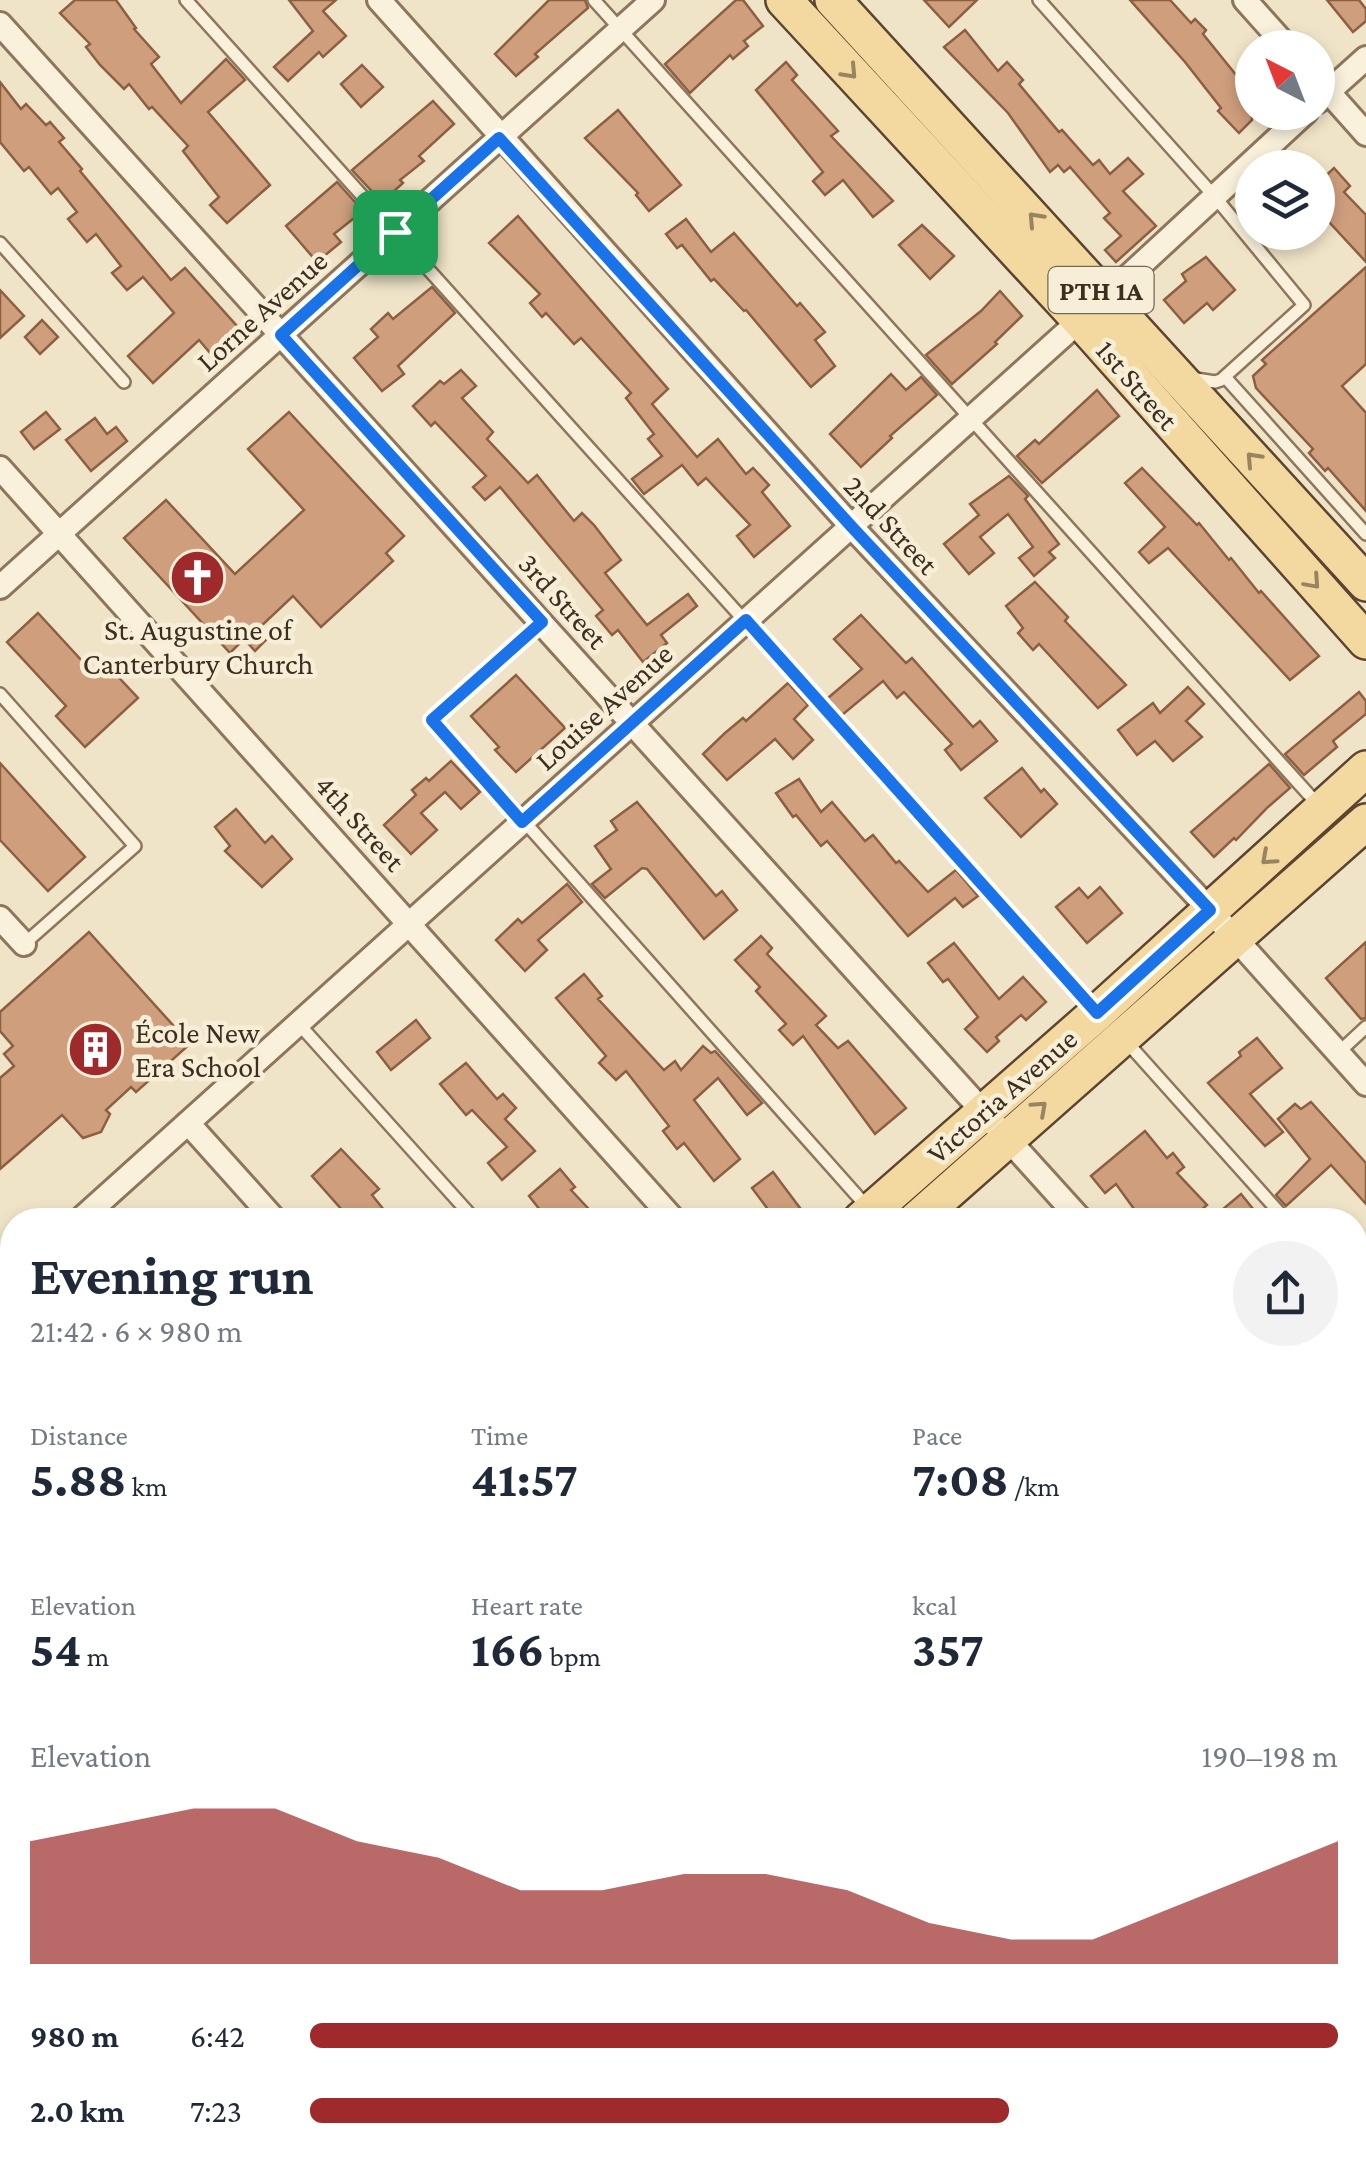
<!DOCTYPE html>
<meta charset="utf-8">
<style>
body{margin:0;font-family:"Crimson Pro",serif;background:#f2f2f3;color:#1f2937;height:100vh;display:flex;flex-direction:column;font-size:38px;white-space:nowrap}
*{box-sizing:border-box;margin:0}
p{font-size:32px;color:#747a83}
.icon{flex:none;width:55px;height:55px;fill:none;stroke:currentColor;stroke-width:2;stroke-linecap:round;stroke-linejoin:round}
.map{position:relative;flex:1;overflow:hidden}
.panel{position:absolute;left:0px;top:1208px;width:1368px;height:962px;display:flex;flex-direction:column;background:#fff;border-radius:40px 40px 0 0;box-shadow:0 5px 15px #0003}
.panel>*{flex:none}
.needle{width:65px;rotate:318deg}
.controls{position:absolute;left:1235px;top:30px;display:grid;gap:20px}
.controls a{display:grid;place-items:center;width:100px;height:100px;border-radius:50%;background:#fff;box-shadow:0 5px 15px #0003;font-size:50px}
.pin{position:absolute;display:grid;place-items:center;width:85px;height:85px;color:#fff;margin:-42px;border-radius:20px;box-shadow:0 5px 15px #0006}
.round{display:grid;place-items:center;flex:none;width:105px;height:105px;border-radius:52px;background:#f2f2f3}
.head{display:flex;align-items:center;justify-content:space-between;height:170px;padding:0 30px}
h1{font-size:55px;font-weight:700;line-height:75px}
.figures{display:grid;grid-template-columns:repeat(3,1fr);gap:15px;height:170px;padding:10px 30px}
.figures div{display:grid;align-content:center}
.figures b{font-size:50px;font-weight:700}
.figures small{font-size:28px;font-weight:400}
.figures p{font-size:28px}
.chart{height:280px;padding:20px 30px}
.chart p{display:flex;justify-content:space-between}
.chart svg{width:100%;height:180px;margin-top:10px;fill:#9e2a2b;opacity:.7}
ul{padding:0 30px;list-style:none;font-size:32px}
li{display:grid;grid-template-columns:160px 120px 1fr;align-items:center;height:75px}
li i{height:25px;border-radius:12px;background:#9e2a2b}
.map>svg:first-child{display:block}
.building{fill:#cf9f7d;stroke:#8d5f41;stroke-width:2.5}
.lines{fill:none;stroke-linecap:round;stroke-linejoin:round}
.service-casing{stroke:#8d765c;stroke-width:16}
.minor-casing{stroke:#8d765c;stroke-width:28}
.tertiary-casing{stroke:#8d765c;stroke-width:32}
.primary-casing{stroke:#5b4430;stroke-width:40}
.service{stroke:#faf1dc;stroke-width:11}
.minor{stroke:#faf1dc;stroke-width:22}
.tertiary{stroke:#faf1dc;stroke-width:28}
.primary{stroke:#f3d9a0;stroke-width:35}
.rail{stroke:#3d2e20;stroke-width:6;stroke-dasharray:18 18;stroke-linecap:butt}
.oneway{stroke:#988460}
.route-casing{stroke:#fff;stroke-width:20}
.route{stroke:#1a73e8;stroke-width:12}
.labels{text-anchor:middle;stroke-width:9;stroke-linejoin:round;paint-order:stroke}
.shield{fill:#f7eed8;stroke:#756857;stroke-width:2.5}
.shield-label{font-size:28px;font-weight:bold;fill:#3d2e20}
.street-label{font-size:30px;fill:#3d2e20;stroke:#f7eed8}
.poi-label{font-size:30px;fill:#3d2e20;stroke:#f7eed8}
</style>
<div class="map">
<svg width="1366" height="2169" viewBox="0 0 1366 2169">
<rect width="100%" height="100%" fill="#f0e4c8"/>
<g class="building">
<polygon points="75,0 116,0 136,28 134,29 159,57 151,64 181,103 226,59 245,80 208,112 270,185 227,223 210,205 219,197 183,151 188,146 152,107 149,109 129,84 124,89 100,65 86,47 90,44 60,13"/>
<polygon points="289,0 336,0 323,11 346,36 323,57 319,52 288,81 274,67 313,31"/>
<polygon points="549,0 585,0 588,8 535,54 538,57 516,76 495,54"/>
<polygon points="736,0 743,0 763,26 744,41 748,46 733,59 730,55 690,93 665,64"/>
<polygon points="924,0 977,0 949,27"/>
<polygon points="1130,0 1170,0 1191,23 1195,19 1206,30 1203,34 1245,86 1252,78 1252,120 1239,133 1218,111 1221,108 1185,62"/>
<polygon points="1327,0 1359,0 1366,9 1366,21 1353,32"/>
<polygon points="965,30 998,71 1007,62 1023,80 1019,84 1059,132 1062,130 1093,165 1099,160 1110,174 1128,158 1143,174 1123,191 1156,226 1116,262 1105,250 1121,236 1104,218 1110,213 1070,167 1064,172 1058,165 1050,172 1008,113 944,47"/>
<polygon points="786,62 797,75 792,80 838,131 831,136 893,201 873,217 843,180 825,195 813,181 823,172 756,90"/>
<polygon points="362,65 383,87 361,107 341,84"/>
<polygon points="0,82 21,109 26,104 46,125 50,122 64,138 59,142 82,169 80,171 171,280 185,268 245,335 217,361 199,340 153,383 128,356 174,313 143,277 127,290 112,273 121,266 96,234 87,242 68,219 77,212 58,188 51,194 29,167 24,171 0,142"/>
<polygon points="433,101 454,124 419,156 424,161 400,180 403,183 382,202 352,170"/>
<polygon points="618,110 681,185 649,211 636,195 638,193 585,138"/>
<polygon points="1334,168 1350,186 1344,192 1366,215 1366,262 1318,210 1318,183"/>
<polygon points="337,182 363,211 334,234 341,242 317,262 286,226"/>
<polygon points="518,216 668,389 652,404 697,457 718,439 746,474 753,468 769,485 762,492 790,526 754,557 737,536 750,525 706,478 698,485 682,465 644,494 632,479 662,456 648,439 654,434 626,398 631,393 581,338 574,344 546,313 542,317 530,303 540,294 489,243"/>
<polygon points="686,219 711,252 734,233 797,306 800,303 825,332 815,340 835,366 811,387 746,310 744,311 714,279 711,281 682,245 677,248 666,234"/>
<polygon points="922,225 954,256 930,279 899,245"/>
<polygon points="1206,257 1235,290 1213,310 1207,303 1184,323 1164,300 1186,281 1182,274"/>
<polygon points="1366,267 1366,364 1342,386 1366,413 1366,511 1328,468 1325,471 1309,453 1313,449 1256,388 1253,376 1266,364 1262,360"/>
<polygon points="432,287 455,313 398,366 404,374 382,391 354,358 378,337 371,329 388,313 393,319"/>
<polygon points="0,290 24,316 0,338"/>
<polygon points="1000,291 1022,316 995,342 997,344 952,384 926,355 981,311"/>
<polygon points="42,320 58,337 40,354 25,337"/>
<polygon points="461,370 476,386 462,398 493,432 487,439 528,483 537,475 574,521 582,513 594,525 621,560 605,573 647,625 688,594 697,606 661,635 667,643 643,662 618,630 612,635 596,616 603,610 500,487 485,500 473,487 486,476 435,422 431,426 413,406 440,381 444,384"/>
<polygon points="891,374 906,390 921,377 937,395 890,436 892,438 861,467 830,434"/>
<polygon points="1097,390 1119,416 1042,483 1017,456 1035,440 1039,444"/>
<polygon points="46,412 60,429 34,449 21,432"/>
<polygon points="289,412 404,536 386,553 393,561 321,627 293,596 259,628 268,638 255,651 244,639 230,653 124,538 166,500 235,574 304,510 248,449"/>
<polygon points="95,418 107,434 116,427 127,441 91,471 66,440"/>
<polygon points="1142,468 1197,525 1199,523 1229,560 1231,558 1259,593 1261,591 1319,656 1290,680 1168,548 1149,563 1139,552 1165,527 1125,483"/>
<polygon points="1009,476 1028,496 1025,499 1059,544 1049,552 1055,558 1034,576 1019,558 1033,547 1008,514 980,537 994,553 969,574 944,544 979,515 970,504"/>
<polygon points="1035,582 1068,617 1065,621 1126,685 1098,708 1039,644 1033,650 1018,633 1023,628 1006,606"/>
<polygon points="38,613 95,675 107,665 138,698 85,747 56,716 66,706 7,642"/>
<polygon points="861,615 906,663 912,658 973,727 980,721 997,741 961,770 945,750 952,744 904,692 897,698 883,681 842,715 828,698 862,669 834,639"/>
<polygon points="516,675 565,728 516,772 495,750 499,747 471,716"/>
<polygon points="788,683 808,705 794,719 813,740 793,759 775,739 727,780 703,754 725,733 743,718 746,721"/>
<polygon points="1188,687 1204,704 1186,721 1202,737 1173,761 1155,741 1137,755 1118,730 1153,703 1160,713"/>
<polygon points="1359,692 1366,701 1366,714 1333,741 1337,747 1304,775 1285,754"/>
<polygon points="451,761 480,792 461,809 445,792 421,813 437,830 411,854 384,825 416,795 412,790 426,778 429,781"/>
<polygon points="0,763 85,857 48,891 0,840"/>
<polygon points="1269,764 1290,788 1268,807 1236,840 1234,838 1214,857 1191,832"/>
<polygon points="1022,768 1041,792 1044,789 1057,804 1021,837 985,798"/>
<polygon points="799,779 821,812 832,802 865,841 873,835 896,863 899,861 928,892 956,870 978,896 963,907 955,898 908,936 827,841 821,846 796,815 793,817 776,793"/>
<polygon points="637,802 716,896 722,891 737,910 704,939 647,869 642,868 605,898 592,884 611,869 595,846 617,830 611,821"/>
<polygon points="236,809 265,843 272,836 292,859 262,887 225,851 230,846 215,827"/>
<polygon points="567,884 582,902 538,940 547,950 525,971 496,940 518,919 522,923"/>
<polygon points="1100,887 1122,913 1087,943 1056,907 1079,888 1088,898"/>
<polygon points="89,932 190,1044 136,1092 131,1087 106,1110 110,1114 101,1132 83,1138 62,1115 0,1169 0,1078 14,1066 4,1054 13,1046 0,1031 0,1012"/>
<polygon points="761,936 772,948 767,954 826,1016 816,1025 838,1048 848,1041 906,1108 875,1134 803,1036 793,1045 779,1030 786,1024 756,991 760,987 735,960"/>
<polygon points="1366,942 1366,1018 1361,1019 1326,978"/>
<polygon points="954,943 999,999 1023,977 1046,1002 1026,1020 1021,1015 996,1037 999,1041 987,1052 965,1029 978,1017 948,979 943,982 928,963"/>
<polygon points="584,974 602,996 598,999 664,1070 675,1061 681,1070 703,1046 711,1053 715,1051 762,1103 747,1115 718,1078 694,1100 740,1159 714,1181 684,1143 677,1149 663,1131 669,1126 626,1071 616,1080 599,1063 606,1056 556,998"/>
<polygon points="416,1020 430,1038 391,1070 377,1052"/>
<polygon points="1257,1038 1282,1068 1250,1094 1283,1132 1265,1146 1208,1083 1241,1056 1239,1052"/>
<polygon points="466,1063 497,1099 503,1094 516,1108 505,1119 535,1151 502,1180 488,1163 507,1147 472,1110 466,1115 440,1084"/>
<polygon points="1311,1102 1366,1163 1366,1204 1331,1165 1286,1206 1276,1195 1310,1159 1278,1119 1295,1104 1301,1109"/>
<polygon points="1145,1131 1167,1158 1173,1153 1184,1167 1177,1173 1207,1205 1190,1220 1142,1220 1116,1184 1105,1193 1091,1176"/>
<polygon points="341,1149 379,1189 372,1195 392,1220 351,1220 312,1176"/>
<polygon points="560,1169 575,1187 571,1190 599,1220 548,1220 529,1196"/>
<polygon points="773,1172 800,1208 783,1220 776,1220 752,1188"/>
<polygon points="1241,1194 1262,1220 1210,1220"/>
</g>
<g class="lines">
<defs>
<g id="service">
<polyline points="186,0 1093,1008"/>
<polyline points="594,0 1320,807"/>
<polyline points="1039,0 1215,197 1304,305 1221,380 1215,382 1190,378"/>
<polyline points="0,243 124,382"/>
<polyline points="1225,377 1366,534"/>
<polyline points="541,622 433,719 868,1208"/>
<polyline points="0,694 135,846 24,944"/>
<polyline points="298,1023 475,1220"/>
<polyline points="1124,1039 1286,1220"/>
<polyline points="1338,1053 1366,1027"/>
<polyline points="1355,1298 1366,1310"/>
<polyline points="0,1587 12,1601"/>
<polyline points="103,2158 113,2169"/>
<polyline points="510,2158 521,2169"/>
</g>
<g id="minor">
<polyline points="379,0 851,526 1210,910 1366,1084"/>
<polyline points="1245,0 1288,48"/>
<polyline points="0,24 1081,1220"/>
<polyline points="1318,80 1366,134"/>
<polyline points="1318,101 1366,58"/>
<polyline points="0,468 674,1220"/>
<polyline points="0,587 653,0"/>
<polyline points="0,918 24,944"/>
<polyline points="188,1123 275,1220"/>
<polyline points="80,1220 1107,296 1306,112"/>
<polyline points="0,1292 12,1281"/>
<polyline points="1355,1527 1366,1518"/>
<polyline points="0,1812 12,1826"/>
<polyline points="311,2158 321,2169"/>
<polyline points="714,2158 724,2169"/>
<polyline points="636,2169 649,2158"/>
</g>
<polyline id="tertiary" points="0,1367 12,1381"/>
<g id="primary">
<polyline points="784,0 1080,320 1366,641"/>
<polyline points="833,0 1366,583"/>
<polyline points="861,1220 1097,1013 1366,769"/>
<polyline points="916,1220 1366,822"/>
<polyline points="0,1990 12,1979"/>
<polyline points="0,2039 12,2028"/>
</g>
</defs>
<use href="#service" class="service-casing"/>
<use href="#minor" class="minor-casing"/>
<use href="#tertiary" class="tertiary-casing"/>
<use href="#primary" class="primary-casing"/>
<use href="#service" class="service"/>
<use href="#minor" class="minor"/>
<use href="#tertiary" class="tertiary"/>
<use href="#primary" class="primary"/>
<g class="rail">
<polyline points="1355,1884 1366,1877"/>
<polyline points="1355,1931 1366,1924"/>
<polyline points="908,2169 924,2158"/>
</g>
</g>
<defs><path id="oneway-chevron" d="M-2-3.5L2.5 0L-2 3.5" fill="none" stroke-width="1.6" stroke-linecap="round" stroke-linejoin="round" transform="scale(2.5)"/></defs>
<g class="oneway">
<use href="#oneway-chevron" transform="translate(850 72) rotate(47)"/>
<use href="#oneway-chevron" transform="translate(1035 219) rotate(-133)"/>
<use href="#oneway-chevron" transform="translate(1253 459) rotate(-133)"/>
<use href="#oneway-chevron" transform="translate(1313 582) rotate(48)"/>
<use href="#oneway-chevron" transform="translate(1268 858) rotate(138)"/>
<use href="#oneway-chevron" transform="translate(1040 1108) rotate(-42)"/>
</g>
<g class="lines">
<defs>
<polygon id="route" points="499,138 851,526 1210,910 1097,1013 746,620 522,822 432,720 542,622 281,335"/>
</defs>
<use href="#route" class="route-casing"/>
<use href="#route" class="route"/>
</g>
<defs>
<symbol id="church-disc" viewBox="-11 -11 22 22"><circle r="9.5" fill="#9e2a2b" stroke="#f7eed8"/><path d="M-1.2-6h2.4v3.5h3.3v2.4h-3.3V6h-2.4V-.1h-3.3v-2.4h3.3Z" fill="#fff"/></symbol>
<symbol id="building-disc" viewBox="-11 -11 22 22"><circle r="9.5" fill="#9e2a2b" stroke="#f7eed8"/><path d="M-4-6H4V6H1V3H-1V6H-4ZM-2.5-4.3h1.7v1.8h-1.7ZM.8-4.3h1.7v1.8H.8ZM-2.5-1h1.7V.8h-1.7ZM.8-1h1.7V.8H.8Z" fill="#fff"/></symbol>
</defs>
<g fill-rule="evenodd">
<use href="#church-disc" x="166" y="546" width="63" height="63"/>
<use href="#building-disc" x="64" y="1018" width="63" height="63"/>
</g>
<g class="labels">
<rect class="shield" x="1048.5" y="267" width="105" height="46" rx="8"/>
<g class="shield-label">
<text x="1101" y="300">PTH 1A</text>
</g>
<g class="street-label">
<text transform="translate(262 311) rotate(-42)" y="10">Lorne Avenue</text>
<text transform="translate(1137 385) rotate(49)" y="10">1st Street</text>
<text transform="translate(891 525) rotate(47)" y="10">2nd Street</text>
<text transform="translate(563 601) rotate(48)" y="10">3rd Street</text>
<text transform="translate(604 707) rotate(-42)" y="10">Louise Avenue</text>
<text transform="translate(360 823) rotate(48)" y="10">4th Street</text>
<text transform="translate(1002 1096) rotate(-41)" y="10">Victoria Avenue</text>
</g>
<g class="poi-label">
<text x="198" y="640">St. Augustine of<tspan x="198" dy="34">Canterbury Church</tspan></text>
<text x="135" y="1043" text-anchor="start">École New<tspan x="135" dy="34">Era School</tspan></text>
</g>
</g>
</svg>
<div class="controls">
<a><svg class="needle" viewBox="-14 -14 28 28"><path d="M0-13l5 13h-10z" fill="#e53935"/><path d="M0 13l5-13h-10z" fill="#747a83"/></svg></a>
<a><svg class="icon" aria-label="layers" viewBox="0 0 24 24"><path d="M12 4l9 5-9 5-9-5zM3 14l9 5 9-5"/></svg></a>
</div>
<div class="pin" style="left:395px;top:232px;background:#1e9e55"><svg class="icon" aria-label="arrive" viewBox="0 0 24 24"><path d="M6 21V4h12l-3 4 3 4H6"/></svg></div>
<section class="panel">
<div class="head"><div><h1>Evening run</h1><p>21:42 · 6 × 980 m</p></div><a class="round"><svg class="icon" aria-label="share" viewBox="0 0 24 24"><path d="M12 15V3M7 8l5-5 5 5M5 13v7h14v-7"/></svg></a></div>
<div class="figures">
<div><p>Distance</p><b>5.88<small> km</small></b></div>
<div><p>Time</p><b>41:57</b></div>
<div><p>Pace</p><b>7:08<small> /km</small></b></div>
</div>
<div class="figures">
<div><p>Elevation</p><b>54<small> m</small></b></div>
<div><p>Heart rate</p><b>166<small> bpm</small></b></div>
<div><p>kcal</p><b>357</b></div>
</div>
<div class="chart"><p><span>Elevation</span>190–198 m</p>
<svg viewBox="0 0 160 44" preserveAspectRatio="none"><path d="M0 44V14L10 10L20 6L30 6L40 14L50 18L60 26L70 26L80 22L90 22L100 26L110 34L120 38L130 38L140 30L150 22L160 14V44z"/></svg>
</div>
<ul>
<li><b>980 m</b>6:42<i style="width:100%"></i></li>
<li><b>2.0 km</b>7:23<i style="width:68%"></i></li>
</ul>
</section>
</div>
